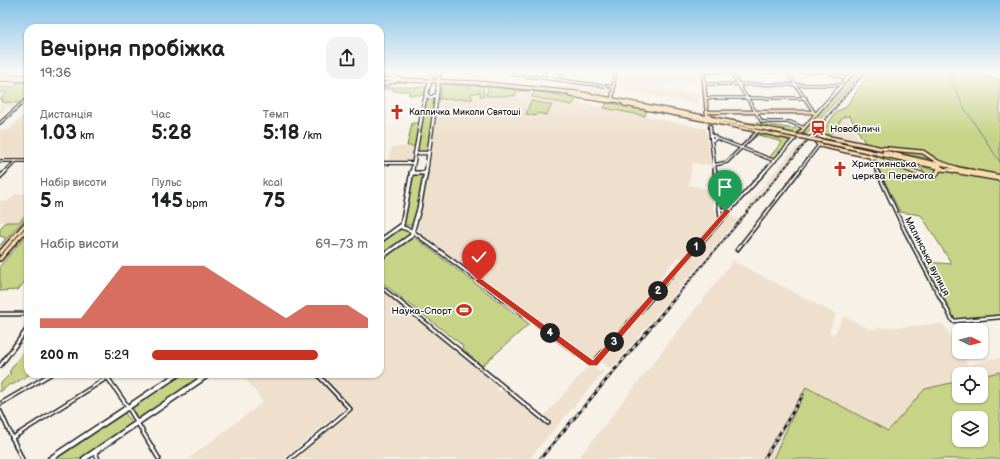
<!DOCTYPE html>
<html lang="uk">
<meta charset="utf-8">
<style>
body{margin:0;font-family:"Balsamiq Sans",sans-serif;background:#f2f2f2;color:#202124;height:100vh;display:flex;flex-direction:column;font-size:15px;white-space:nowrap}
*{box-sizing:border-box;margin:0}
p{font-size:13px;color:#757577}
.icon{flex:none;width:22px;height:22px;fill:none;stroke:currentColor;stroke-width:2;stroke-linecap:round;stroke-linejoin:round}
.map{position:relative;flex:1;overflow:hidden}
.details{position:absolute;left:24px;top:24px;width:360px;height:354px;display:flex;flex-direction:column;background:#fff;border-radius:12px;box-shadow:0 1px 3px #0004}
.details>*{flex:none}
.needle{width:26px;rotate:96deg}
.tools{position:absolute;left:952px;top:323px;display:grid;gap:8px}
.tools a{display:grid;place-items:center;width:36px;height:36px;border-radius:8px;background:#fff;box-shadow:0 1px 3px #0004;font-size:20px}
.pin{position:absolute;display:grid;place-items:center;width:34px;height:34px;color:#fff;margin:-41px -17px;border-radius:50% 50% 50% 0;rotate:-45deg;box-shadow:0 0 4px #0007}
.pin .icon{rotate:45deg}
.km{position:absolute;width:20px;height:20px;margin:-10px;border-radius:50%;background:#222;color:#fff;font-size:11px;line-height:20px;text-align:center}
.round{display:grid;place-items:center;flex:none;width:42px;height:42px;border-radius:12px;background:#f2f2f2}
.headline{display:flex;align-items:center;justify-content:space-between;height:68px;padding:0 16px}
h1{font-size:22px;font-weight:700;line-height:30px}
.stats{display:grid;grid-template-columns:repeat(3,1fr);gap:6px;height:68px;padding:4px 16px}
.stats div{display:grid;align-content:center}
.stats b{font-size:20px;font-weight:700}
.stats small{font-size:11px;font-weight:400}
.stats p{font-size:11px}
.chart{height:112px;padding:8px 16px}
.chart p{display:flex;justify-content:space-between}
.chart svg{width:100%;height:72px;margin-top:4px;fill:#c8321e;opacity:.7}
ul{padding:0 16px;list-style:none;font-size:13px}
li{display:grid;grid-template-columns:64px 48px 1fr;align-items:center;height:30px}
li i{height:10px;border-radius:5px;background:#c8321e}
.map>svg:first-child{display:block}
.built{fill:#eee0cc;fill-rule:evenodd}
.green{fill:#c7d387;stroke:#727852;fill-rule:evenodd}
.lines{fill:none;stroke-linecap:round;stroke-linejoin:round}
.stream{stroke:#5d8a96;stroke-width:1}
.minor-far2-casing{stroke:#1c1c1c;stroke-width:4}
.minor-far1-casing{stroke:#1c1c1c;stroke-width:5}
.minor-casing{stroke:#1c1c1c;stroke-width:5.5}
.tertiary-far2-casing{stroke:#1c1c1c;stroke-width:4.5}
.tertiary-far1-casing{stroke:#1c1c1c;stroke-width:5.5}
.tertiary-casing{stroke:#1c1c1c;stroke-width:6}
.secondary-far2-casing{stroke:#1c1c1c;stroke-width:5}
.secondary-far1-casing{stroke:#1c1c1c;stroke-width:6}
.secondary-casing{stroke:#1c1c1c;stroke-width:7}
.primary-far1-casing{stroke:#1c1c1c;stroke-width:5}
.primary-casing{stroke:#1c1c1c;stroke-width:6}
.trunk-far1-casing{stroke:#1c1c1c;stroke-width:5.5}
.trunk-casing{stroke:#1c1c1c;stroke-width:6}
.minor-far2{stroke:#fff;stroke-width:1.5}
.minor-far1{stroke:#fff;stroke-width:2}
.minor{stroke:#fff;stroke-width:2.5}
.tertiary-far2{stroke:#fff;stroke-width:2}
.tertiary-far1{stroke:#fff;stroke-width:2.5}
.tertiary{stroke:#fff;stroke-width:3}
.secondary-far2{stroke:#fff;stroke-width:2.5}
.secondary-far1{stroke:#fff;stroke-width:3}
.secondary{stroke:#fff;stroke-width:4}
.primary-far1{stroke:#fddcac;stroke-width:2.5}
.primary{stroke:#fddcac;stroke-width:3}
.trunk-far1{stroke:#fddcac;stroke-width:3}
.trunk{stroke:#fddcac;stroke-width:3.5}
.rail-far1-casing{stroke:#1c1c1c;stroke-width:2}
.rail-casing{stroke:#1c1c1c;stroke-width:3}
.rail-far1{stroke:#fff;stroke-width:1;stroke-dasharray:2.5;stroke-linecap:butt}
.rail{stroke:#fff;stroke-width:1.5;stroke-dasharray:4;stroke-linecap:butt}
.trunk-bridge-casing{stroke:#1c1c1c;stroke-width:5.5;stroke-linecap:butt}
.trunk-bridge{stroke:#fddcac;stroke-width:3}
.route{fill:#c8321e;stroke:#fff}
.labels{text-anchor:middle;stroke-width:3;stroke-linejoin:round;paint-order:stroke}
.far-poi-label{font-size:9px;fill:#1c1c1c;stroke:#fff;text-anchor:start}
.poi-label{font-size:10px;fill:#1c1c1c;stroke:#fff;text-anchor:start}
.street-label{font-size:10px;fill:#1c1c1c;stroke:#fff}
</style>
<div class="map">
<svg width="1000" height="459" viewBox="0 0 1000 459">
<rect width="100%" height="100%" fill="#f7f1e8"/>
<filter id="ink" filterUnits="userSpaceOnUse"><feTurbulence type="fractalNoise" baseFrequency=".025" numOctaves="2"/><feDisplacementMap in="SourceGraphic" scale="8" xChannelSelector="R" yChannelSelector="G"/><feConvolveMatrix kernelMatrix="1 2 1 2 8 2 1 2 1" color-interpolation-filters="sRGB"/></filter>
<g filter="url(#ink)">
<g class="built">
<polygon points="443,71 480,71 476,81 469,81 471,75 443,73"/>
<polygon points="620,71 698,71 699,83 673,80 674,83 663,84 666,91 699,93 699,104 625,91 625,88 619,88"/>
<polygon points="0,81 22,81 13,87 28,96 14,108 6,108 0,114"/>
<polygon points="567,81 611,87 609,96 563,90"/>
<polygon points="445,90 533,93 706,129 711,165 692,163 689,185 713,191 713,210 716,211 717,220 684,257 677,258 666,270 660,279 662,281 596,361 592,361 578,352 417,233 439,91"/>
<polygon points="23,116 28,116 28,159 0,159 0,130 9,130"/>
<polygon points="844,116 848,117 860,142 829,136"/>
<polygon points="392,147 415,147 412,161 388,162"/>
<polygon points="796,147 799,148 748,207 746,206"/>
<polygon points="16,194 28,194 25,201 28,201 28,212 19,222 0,222 0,201 8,201"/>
<polygon points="728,215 738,219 611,369 600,362"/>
<path d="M733 261 836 314 829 333 834 335 844 316 869 329 943 324 968 365 991 359 1000 358V459H578ZM959 374H981V396H959ZM959 418H981V440H959Z"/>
<polygon points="380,289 497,385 497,391 504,391 540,421 590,364 599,372 602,369 604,371 529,459 294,459 353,409 323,374 380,374"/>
<polygon points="242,374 312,374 345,408 284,459 188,459 263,402"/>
</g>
<g class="green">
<polygon points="855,71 863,71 806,135 801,134 806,133 803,132"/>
<polygon points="871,71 976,71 990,78 1000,79 1000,175 943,163 927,152 920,150 881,147 865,143 849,115 848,117 844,116 829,136 820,135 837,111 845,108"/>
<polygon points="19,82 28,82 28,96 20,103 1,102 4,100 0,99 7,93 0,92 0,88 15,87"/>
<polygon points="443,84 465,86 470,89 467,87 468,85 483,86 484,96 480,96 480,92 470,94 473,99 440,99 441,85"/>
<polygon points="380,87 427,87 425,95 409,95 409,91 393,91 394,89 380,89"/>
<polygon points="488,87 530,91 516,91 515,96 486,96"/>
<polygon points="534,91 577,98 572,105 532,97"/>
<polygon points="436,97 427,152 416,152 426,98"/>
<polygon points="531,101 552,105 546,115 538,113 536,116 526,114"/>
<polygon points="607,102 647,110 645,116 604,108"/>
<polygon points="715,113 715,117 751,123 769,123 771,125 794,129 797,126 801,128 796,134 711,116 710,114"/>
<polygon points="412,123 419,123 415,146 407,146"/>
<polygon points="757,133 786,139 789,142 775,158 769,158 782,142 758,135 743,147"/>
<polygon points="829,139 882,149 920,152 931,157 931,159 828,140"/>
<polygon points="830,144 922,166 932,170 934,174 933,176 925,174 921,168 897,164 881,158 830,146"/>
<polygon points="875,162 881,162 927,177 937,176 938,172 943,170 1000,181 1000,316 955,320 952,318 924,262 952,264 921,215 900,212"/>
<polygon points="413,174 423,174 415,225 403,225"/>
<polygon points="28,212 28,215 0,246 6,238 0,236 0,228 6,222 19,222"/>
<polygon points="401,229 409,230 412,234 380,257 380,242"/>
<polygon points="28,233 28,278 18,290 0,291 0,266"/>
<polygon points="414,237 529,324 482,366 463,350 462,345 380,281 380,261"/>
<polygon points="28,345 28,374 30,374 12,385 10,384 0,392 0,384 11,373 9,372"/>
<path d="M1000 372V459H773L806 387 888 431 925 389 959 381V396H981V376ZM959 418H981V440H959Z"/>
<polygon points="183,374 207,374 141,418 138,419 133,410 134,406"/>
<polygon points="125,413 133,425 84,459 56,459"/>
</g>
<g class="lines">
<polyline class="stream" points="948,71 953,78 951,81 965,109 1000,162"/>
<defs>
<g id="minor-far2">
<polyline points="730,71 762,122 790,122 804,128"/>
<polyline points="786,71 814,112"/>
<polyline points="703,72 827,72 847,79"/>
<polyline points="511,74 614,87"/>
<polyline points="543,78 545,71"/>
<polyline points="559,79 563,71"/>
<polyline points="704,84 841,85"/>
<polyline points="705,98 806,98"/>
<polyline points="0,123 28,98"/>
<polyline points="716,138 775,161"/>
<polyline points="870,157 877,172"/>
<polyline points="0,161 28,161"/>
<polyline points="714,165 727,162 757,132"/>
<polyline points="5,172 16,161"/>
<polyline points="798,172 819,145"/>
</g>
<g id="minor-far1">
<polyline points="877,171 905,231 941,299"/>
<polyline points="0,177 6,171"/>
<polyline points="720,209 728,211"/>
<polyline points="737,250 799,171"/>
<polyline points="380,286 396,299"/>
</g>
<g id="minor">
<polyline points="395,298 548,423"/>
<polyline points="941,298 953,321 1000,317"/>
<polyline points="0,314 28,314"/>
<polyline points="0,366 28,328"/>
<polyline points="105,374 128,407 159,459"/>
<polyline points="0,404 51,374"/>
<polyline points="0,411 22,459"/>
<polyline points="12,438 113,374"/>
<polyline points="95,452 98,459"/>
<polyline points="290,459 350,409 317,374"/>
</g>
<g id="tertiary-far2">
<polyline points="380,73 401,79"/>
<polyline points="380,85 396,81"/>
<polyline points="816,114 854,71"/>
<polyline points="710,126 711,138"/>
<circle cx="713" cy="138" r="2"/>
<polyline points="711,138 715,172"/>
<polyline points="380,163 413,163"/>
<polyline points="764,172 794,139"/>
</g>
<g id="tertiary-far1">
<polyline points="715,171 721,219"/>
<polyline points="401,227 412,231 504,299"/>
<polyline points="650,299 765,171"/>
</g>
<polyline id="tertiary" points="503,298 591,363 594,363 651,298"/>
<g id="secondary-far2">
<polyline points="426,95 431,98 436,95"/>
<polyline points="415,153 428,153"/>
<polyline points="412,172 424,103 433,71"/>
<polyline points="426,172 440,71"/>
</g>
<g id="secondary-far1">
<polyline points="411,173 424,173"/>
<polyline points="380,241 402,225 412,171"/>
<polyline points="380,258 411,236 419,209 426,171"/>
</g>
<g id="secondary">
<polyline points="50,459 178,374"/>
<polyline points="84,459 209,374"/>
</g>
<g id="primary-far1">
<polyline points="703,71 707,115 711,118"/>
<polyline points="612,101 615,71"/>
<polyline points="707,112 812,112 816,114 795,139 715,122"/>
</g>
<g id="primary">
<polyline points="0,253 28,221"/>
<polyline points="0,259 28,227"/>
</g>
<g id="trunk-far1">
<polyline points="0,76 28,77"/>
<polyline points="0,79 28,80"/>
<polyline points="380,79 479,83 577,93 783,132"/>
<polyline points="570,95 610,101"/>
<polyline points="624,104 718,122"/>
<polyline points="836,144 942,168"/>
<polyline points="884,152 940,165"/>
<polyline points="954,168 974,172"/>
<polyline points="950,170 960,172"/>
<polyline points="915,172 869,156 819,145 815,140 818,137 826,137 879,148 923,152 938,162 956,168"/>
<polyline points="937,172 939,169 952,170"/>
</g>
<g id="trunk">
<polyline points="912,171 927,176 935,176 938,171"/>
<polyline points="955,171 1000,179"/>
<polyline points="969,171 1000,177"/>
</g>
</defs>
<use href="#minor-far2" class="minor-far2-casing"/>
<use href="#minor-far1" class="minor-far1-casing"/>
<use href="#minor" class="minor-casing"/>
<use href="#tertiary-far2" class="tertiary-far2-casing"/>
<use href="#tertiary-far1" class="tertiary-far1-casing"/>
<use href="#tertiary" class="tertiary-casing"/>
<use href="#secondary-far2" class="secondary-far2-casing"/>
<use href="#secondary-far1" class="secondary-far1-casing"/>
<use href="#secondary" class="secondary-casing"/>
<use href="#primary-far1" class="primary-far1-casing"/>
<use href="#primary" class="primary-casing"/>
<use href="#trunk-far1" class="trunk-far1-casing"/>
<use href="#trunk" class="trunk-casing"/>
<use href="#minor-far2" class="minor-far2"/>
<use href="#minor-far1" class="minor-far1"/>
<use href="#minor" class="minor"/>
<use href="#tertiary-far2" class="tertiary-far2"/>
<use href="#tertiary-far1" class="tertiary-far1"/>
<use href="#tertiary" class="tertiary"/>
<use href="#secondary-far2" class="secondary-far2"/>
<use href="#secondary-far1" class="secondary-far1"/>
<use href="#secondary" class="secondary"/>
<use href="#primary-far1" class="primary-far1"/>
<use href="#primary" class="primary"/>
<use href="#trunk-far1" class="trunk-far1"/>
<use href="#trunk" class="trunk"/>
<defs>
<polyline id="rail-far1" points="674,299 866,71"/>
<g id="rail">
<polyline points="540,459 675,298"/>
<polyline points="764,459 803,395"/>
</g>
</defs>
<use href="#rail-far1" class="rail-far1-casing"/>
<use href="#rail" class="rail-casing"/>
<use href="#rail-far1" class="rail-far1"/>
<use href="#rail" class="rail"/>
<defs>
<polyline id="trunk-bridge" points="783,133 836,144"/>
</defs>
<use href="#trunk-bridge" class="trunk-bridge-casing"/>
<use href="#trunk-bridge" class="trunk-bridge"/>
</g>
</g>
<linearGradient id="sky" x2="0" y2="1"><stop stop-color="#81c1e8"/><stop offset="0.53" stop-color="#fbf9f5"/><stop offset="1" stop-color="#fbf9f5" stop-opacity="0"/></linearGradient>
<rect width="1000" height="135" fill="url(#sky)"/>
<polygon class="route" points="723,209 728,209 731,211 597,366 589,366 475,281 476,279 482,279 593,360 723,212"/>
<defs>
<symbol id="church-bare" viewBox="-9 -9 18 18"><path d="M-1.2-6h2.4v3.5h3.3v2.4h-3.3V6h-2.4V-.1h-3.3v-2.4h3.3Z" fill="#c8321e" stroke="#fff" stroke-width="2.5" paint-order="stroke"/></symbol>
<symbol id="station-bare" viewBox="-9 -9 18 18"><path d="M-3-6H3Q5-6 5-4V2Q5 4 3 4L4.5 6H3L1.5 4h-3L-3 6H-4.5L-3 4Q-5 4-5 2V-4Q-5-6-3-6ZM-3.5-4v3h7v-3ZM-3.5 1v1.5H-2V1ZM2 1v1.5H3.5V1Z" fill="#c8321e" stroke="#fff" stroke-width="2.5" paint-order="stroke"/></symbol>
<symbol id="stadium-bare" viewBox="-9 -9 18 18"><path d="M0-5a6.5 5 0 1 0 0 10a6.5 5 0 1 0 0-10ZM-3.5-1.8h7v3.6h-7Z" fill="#c8321e" stroke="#fff" stroke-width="2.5" paint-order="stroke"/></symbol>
</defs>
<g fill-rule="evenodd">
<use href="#church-bare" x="386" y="101" width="22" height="22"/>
<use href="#station-bare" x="807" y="117" width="22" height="22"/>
<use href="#church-bare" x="829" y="158" width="22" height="22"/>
<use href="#stadium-bare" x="453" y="299" width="22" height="22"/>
</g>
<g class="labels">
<g class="far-poi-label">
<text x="409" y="115">Капличка Миколи Святоші</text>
</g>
<g class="poi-label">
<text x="830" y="132">Новобіличі</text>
<text x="852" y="167">Християнська<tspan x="852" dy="12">церква Перемога</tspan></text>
<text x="452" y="314" text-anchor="end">Наука-Спорт</text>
</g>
<g class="street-label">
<text transform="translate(928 256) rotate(63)" y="4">Малинська вулиця</text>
</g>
</g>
</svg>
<div class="tools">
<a><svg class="needle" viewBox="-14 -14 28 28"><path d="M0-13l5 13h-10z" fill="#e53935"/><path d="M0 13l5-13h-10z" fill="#757577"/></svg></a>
<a><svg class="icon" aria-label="locate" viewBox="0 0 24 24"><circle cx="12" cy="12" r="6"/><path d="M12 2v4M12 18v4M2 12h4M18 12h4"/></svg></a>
<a><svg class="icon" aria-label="layers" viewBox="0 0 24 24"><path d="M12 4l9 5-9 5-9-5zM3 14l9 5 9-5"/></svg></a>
</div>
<div class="pin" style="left:725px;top:211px;background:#1e9e55"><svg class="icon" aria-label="arrive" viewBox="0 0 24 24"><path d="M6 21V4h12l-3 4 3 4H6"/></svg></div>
<div class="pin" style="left:479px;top:281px;background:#d93025"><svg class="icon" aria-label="check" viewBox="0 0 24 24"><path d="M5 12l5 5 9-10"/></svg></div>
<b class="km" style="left:696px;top:247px">1</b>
<b class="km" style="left:658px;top:291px">2</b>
<b class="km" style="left:614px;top:342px">3</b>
<b class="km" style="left:550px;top:333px">4</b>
<section class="details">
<div class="headline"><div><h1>Вечірня пробіжка</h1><p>19:36</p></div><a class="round"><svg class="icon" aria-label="share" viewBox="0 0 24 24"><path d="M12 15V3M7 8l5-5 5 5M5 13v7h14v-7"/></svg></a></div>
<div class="stats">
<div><p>Дистанція</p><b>1.03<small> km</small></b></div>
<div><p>Час</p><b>5:28</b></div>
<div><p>Темп</p><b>5:18<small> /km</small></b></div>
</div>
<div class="stats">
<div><p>Набір висоти</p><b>5<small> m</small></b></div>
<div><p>Пульс</p><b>145<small> bpm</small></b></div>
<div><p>kcal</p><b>75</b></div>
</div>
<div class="chart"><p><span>Набір висоти</span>69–73 m</p>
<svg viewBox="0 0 160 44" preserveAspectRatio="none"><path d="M0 44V38L10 38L20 38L30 22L40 6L50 6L60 6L70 6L80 6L90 14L100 22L110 30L120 38L130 30L140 30L150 30L160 38V44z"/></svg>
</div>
<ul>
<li><b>200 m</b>5:29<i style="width:77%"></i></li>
</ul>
</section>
</div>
